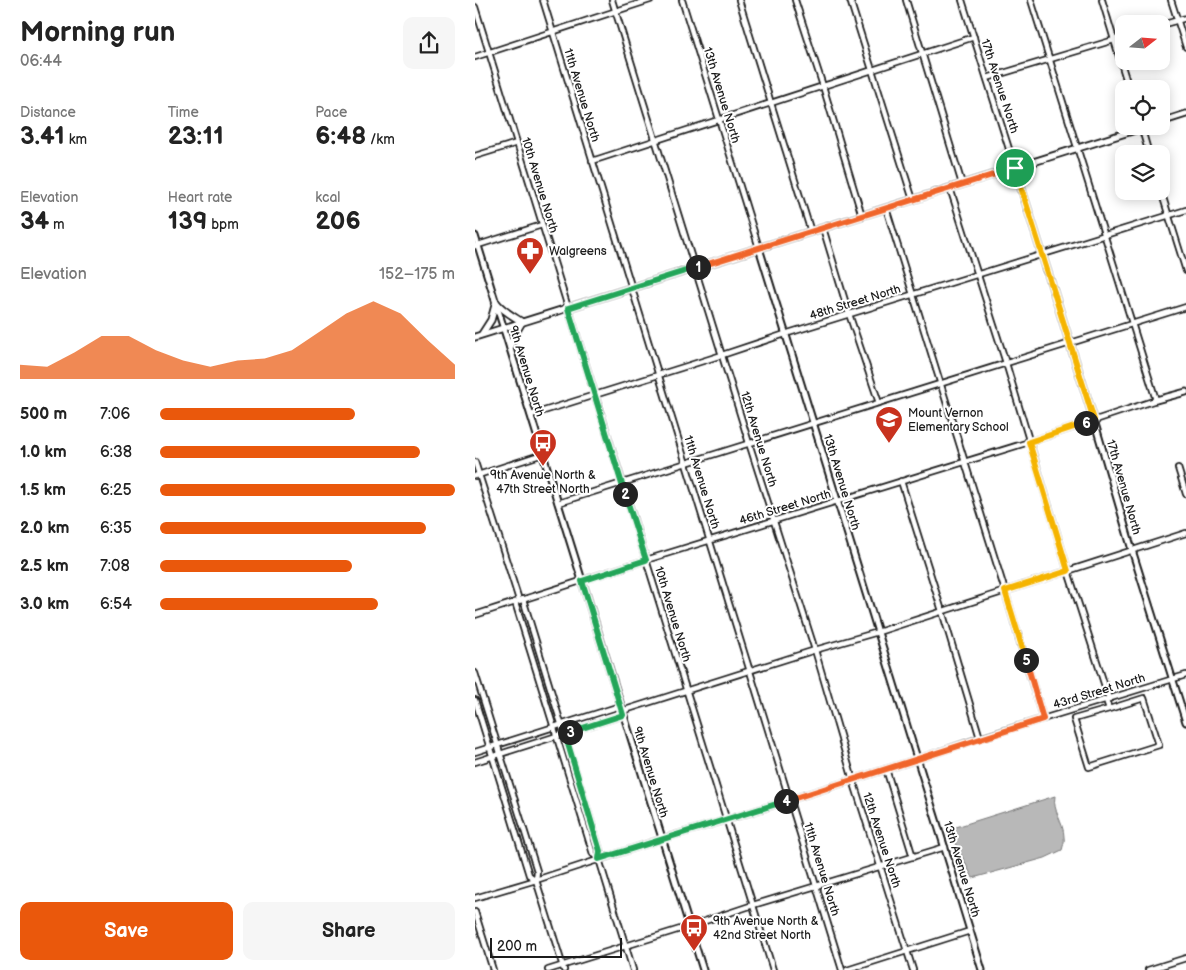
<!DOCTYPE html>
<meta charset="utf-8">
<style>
body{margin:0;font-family:"Balsamiq Sans",sans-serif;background:#f6f6f6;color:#222;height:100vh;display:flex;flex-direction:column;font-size:19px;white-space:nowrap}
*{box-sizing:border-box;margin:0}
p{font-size:16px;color:#767676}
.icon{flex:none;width:28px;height:28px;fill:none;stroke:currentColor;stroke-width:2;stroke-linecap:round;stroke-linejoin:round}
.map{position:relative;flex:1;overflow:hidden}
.drawer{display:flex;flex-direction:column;background:#fff;width:475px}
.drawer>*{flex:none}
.needle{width:32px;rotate:73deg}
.controls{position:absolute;left:640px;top:15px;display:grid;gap:10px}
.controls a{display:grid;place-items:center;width:55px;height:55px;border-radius:10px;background:#fff;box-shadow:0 2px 12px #0003;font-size:25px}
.scale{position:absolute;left:15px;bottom:12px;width:132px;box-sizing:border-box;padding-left:5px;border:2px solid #1c1c1c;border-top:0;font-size:14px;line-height:18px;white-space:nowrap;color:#1c1c1c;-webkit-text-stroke:4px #fff;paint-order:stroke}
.pin{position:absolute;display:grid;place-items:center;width:42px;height:42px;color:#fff;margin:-21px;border:2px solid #fff;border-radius:50%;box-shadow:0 1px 5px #0007}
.km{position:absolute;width:25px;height:25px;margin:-12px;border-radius:50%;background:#222;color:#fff;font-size:14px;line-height:25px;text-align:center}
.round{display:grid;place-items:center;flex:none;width:52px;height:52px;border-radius:10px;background:#f6f6f6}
.overview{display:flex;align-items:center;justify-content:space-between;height:85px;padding:0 20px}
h1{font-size:28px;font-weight:700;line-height:38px}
.figures{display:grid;grid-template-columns:repeat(3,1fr);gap:8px;height:85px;padding:5px 20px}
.figures div{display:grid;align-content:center}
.figures b{font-size:25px;font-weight:700}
.figures small{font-size:14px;font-weight:400}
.figures p{font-size:14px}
.chart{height:140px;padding:10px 20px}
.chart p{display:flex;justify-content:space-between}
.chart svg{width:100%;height:90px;margin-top:5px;fill:#ea580c;opacity:.7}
.cta{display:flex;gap:10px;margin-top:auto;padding:10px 20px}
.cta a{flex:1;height:58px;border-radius:10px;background:#ea580c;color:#fff;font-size:20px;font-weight:700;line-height:58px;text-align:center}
.cta a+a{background:#f6f6f6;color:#222}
ul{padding:0 20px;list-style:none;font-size:16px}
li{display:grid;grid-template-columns:80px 60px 1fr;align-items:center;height:38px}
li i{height:12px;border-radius:6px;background:#ea580c}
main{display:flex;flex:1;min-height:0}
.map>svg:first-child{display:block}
.water{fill:#b8b8b8;stroke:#7a7a7a}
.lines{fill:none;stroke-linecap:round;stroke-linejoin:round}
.minor-casing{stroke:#1c1c1c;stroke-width:8}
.tertiary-casing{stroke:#1c1c1c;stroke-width:9}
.secondary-casing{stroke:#1c1c1c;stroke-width:9}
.minor{stroke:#fff;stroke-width:4.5}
.tertiary{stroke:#fff;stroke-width:5}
.secondary{stroke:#fff;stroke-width:5.5}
.split-1-casing{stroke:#fff;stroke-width:10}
.split-2-casing{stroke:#fff;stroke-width:10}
.split-3-casing{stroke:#fff;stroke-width:10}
.split-4-casing{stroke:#fff;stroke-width:10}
.split-5-casing{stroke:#fff;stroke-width:10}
.split-6-casing{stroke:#fff;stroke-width:10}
.split-7-casing{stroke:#fff;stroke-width:10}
.split-1{stroke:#f0652b;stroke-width:6}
.split-2{stroke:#22a559;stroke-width:6}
.split-3{stroke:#22a559;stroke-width:6}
.split-4{stroke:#22a559;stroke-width:6}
.split-5{stroke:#f0652b;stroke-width:6}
.split-6{stroke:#f5b400;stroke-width:6}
.split-7{stroke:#f5b400;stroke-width:6}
.labels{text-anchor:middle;stroke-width:4;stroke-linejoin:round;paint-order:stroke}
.street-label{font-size:12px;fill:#1c1c1c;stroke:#fff}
.poi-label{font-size:12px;fill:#1c1c1c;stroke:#fff;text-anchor:start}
</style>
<main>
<section class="drawer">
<div class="overview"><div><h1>Morning run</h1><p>06:44</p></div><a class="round"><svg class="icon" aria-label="share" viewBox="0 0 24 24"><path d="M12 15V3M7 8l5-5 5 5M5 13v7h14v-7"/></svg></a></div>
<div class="figures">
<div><p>Distance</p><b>3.41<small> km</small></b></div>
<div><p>Time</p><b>23:11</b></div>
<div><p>Pace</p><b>6:48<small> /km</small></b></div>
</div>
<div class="figures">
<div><p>Elevation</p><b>34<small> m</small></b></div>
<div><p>Heart rate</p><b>139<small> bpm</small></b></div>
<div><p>kcal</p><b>206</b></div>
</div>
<div class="chart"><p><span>Elevation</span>152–175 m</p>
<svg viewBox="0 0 160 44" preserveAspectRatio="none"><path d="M0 44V37L10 38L20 31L30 23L40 23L50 30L60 35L70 38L80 35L90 34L100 30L110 21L120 12L130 6L140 12L150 25L160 37V44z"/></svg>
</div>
<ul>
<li><b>500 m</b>7:06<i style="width:66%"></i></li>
<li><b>1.0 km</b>6:38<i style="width:88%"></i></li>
<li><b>1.5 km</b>6:25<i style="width:100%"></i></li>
<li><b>2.0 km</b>6:35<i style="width:90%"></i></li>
<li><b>2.5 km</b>7:08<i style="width:65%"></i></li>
<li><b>3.0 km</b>6:54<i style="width:74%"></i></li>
</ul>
<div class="cta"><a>Save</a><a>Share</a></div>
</section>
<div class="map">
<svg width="711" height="970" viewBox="0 0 711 970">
<rect width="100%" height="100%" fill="#fff"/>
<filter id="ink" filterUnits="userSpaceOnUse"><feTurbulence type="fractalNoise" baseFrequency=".02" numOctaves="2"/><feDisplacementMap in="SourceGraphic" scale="10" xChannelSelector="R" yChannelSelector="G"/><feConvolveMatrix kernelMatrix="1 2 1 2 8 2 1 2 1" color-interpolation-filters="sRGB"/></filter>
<g filter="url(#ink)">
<path class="water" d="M580 796C577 811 589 822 589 837 590 841 588 846 587 850L570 858 498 878 479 841 478 828Z"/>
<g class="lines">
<defs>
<g id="minor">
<polyline points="68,0 367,970"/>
<polyline points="137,0 274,443 340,650 378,780 438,970"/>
<polyline points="207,0 284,248"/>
<polyline points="264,0 336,232"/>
<polyline points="320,0 348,86 387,216"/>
<polyline points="375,0 438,200"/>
<polyline points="431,0 487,184"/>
<polyline points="487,0 540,168"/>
<polyline points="627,0 654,89"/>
<polyline points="696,0 711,47"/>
<polyline points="0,7 298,970"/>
<polyline points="686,25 711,18"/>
<polyline points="0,57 175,0"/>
<polyline points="512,78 649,37"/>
<polyline points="666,126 674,154"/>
<polyline points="0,156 42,143"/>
<polyline points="117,161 499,37"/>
<polyline points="475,188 531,363 593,571 634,699"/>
<polyline points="686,191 711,271"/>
<polyline points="411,208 530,591 568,719"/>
<polyline points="348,228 374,314 404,403"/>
<polyline points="0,246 67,225"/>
<polyline points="56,415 247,355 310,334 711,210"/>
<polyline points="0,462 44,600"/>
<polyline points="703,468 711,494"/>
<polyline points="0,476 68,454"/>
<polyline points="426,481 467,611 505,738"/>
<polyline points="83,503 711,307"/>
<polyline points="48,599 125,851 124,859 158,970"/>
<polyline points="40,602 118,854 124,859"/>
<polyline points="0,615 171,560 554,442 681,400 556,0"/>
<polyline points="0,673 62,871 61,880 89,970"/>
<polyline points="0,700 54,875 61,880"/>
<polyline points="631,700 634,709 669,698 684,745 614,767 599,719 634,709"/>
<polyline points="147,711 340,650 403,632 711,533"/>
<polyline points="0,752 145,706"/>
<polyline points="0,762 148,715"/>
<polyline points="411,769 438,857"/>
<polyline points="0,898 61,880 187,839 251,820 443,759 505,738 711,675"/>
<polyline points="0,912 18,970"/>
<polyline points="73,970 215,926 278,905 470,847"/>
<polyline points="372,970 495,931"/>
<polyline points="673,970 711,958"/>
</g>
<g id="tertiary">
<polyline points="540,168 619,420 657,550 711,722"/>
<polyline points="0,236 228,970"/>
<path d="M284 248C358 489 434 729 507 970"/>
<polyline points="681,400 711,392"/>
</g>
<g id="secondary">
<polyline points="686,122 711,114"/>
<path d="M21 302C28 311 38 316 47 322"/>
<polyline points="7,334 16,320 21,302"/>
<polyline points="0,337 673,126"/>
<polyline points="35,347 40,334 47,322"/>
</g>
</defs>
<use href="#minor" class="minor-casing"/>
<use href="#tertiary" class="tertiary-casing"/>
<use href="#secondary" class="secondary-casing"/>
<use href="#minor" class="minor"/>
<use href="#tertiary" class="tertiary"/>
<use href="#secondary" class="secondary"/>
</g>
</g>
<g class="lines" filter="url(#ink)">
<defs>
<polyline id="split-1" points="223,267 540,168"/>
<polyline id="split-2" points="150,494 93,308 223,267"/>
<polyline id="split-3" points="95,732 148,715 107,581 171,560 150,494"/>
<polyline id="split-4" points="95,732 90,734 125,851 124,859 311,801"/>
<polyline id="split-5" points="311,801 568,719 551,660"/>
<polyline id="split-6" points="551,660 530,591 593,571 554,442 611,423"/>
<polyline id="split-7" points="540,168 619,420 611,423"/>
</defs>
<use href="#split-1" class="split-1-casing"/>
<use href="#split-2" class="split-2-casing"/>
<use href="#split-3" class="split-3-casing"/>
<use href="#split-4" class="split-4-casing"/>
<use href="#split-5" class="split-5-casing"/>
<use href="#split-6" class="split-6-casing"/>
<use href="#split-7" class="split-7-casing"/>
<use href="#split-1" class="split-1"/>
<use href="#split-2" class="split-2"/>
<use href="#split-3" class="split-3"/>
<use href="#split-4" class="split-4"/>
<use href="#split-5" class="split-5"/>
<use href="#split-6" class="split-6"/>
<use href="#split-7" class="split-7"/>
</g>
<defs>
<symbol id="pharmacy-pin" viewBox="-11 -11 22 30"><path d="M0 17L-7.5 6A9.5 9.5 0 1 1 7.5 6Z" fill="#c8321e" stroke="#fff"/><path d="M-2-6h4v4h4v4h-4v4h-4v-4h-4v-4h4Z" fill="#fff"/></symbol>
<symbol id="school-pin" viewBox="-11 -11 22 30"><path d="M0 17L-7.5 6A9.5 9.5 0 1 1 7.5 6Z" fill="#c8321e" stroke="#fff"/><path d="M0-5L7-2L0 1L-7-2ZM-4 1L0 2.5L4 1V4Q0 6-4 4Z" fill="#fff"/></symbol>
<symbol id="bus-pin" viewBox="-11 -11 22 30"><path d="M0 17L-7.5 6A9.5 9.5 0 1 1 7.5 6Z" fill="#c8321e" stroke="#fff"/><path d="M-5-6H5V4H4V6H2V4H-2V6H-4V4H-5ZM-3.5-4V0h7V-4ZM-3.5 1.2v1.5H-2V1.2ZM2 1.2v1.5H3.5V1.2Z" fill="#fff"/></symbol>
</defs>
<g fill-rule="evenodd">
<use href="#pharmacy-pin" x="39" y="235" width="32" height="43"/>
<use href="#school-pin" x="398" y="404" width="32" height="43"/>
<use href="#bus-pin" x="52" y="427" width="32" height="43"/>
<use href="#bus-pin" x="203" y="912" width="32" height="43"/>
</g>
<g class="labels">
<g class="street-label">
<text transform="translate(525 86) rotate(72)" y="4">17th Avenue North</text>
<text transform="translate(107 95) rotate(73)" y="4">11th Avenue North</text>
<text transform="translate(247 95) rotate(73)" y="4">13th Avenue North</text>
<text transform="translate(65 185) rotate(73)" y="4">10th Avenue North</text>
<text transform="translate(380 302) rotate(-17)" y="4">48th Street North</text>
<text transform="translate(52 371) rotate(73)" y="4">9th Avenue North</text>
<text transform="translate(284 439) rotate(73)" y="4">12th Avenue North</text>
<text transform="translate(227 482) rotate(73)" y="4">11th Avenue North</text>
<text transform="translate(367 482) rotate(73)" y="4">13th Avenue North</text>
<text transform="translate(649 487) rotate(74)" y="4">17th Avenue North</text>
<text transform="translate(310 507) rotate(-17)" y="4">46th Street North</text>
<text transform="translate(198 614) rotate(73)" y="4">10th Avenue North</text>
<text transform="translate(624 691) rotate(-17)" y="4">43rd Street North</text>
<text transform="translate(176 772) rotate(73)" y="4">9th Avenue North</text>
<text transform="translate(407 840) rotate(72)" y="4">12th Avenue North</text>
<text transform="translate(347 869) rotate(73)" y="4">11th Avenue North</text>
<text transform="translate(487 869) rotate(73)" y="4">13th Avenue North</text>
</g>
<g class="poi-label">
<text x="74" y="255">Walgreens</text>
<text x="433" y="417">Mount Vernon<tspan x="433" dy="14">Elementary School</tspan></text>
<text x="68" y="479" text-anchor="middle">9th Avenue North &amp;<tspan x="68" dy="14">47th Street North</tspan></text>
<text x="238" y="925">9th Avenue North &amp;<tspan x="238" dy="14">42nd Street North</tspan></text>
</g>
</g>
</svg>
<div class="controls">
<a><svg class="needle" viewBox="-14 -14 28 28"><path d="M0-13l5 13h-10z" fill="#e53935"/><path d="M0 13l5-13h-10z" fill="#767676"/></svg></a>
<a><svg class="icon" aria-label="locate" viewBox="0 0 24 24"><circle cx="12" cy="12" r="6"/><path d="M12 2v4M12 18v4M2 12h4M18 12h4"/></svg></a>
<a><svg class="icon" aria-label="layers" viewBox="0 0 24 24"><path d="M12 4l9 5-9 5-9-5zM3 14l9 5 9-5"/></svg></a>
</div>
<div class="scale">200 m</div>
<div class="pin" style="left:540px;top:168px;background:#1e9e55"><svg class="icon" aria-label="arrive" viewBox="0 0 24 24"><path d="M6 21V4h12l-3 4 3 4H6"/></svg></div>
<b class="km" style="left:223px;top:267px">1</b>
<b class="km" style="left:150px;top:494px">2</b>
<b class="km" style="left:95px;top:732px">3</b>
<b class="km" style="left:311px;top:801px">4</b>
<b class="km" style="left:551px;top:660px">5</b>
<b class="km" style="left:611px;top:423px">6</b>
</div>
</main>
